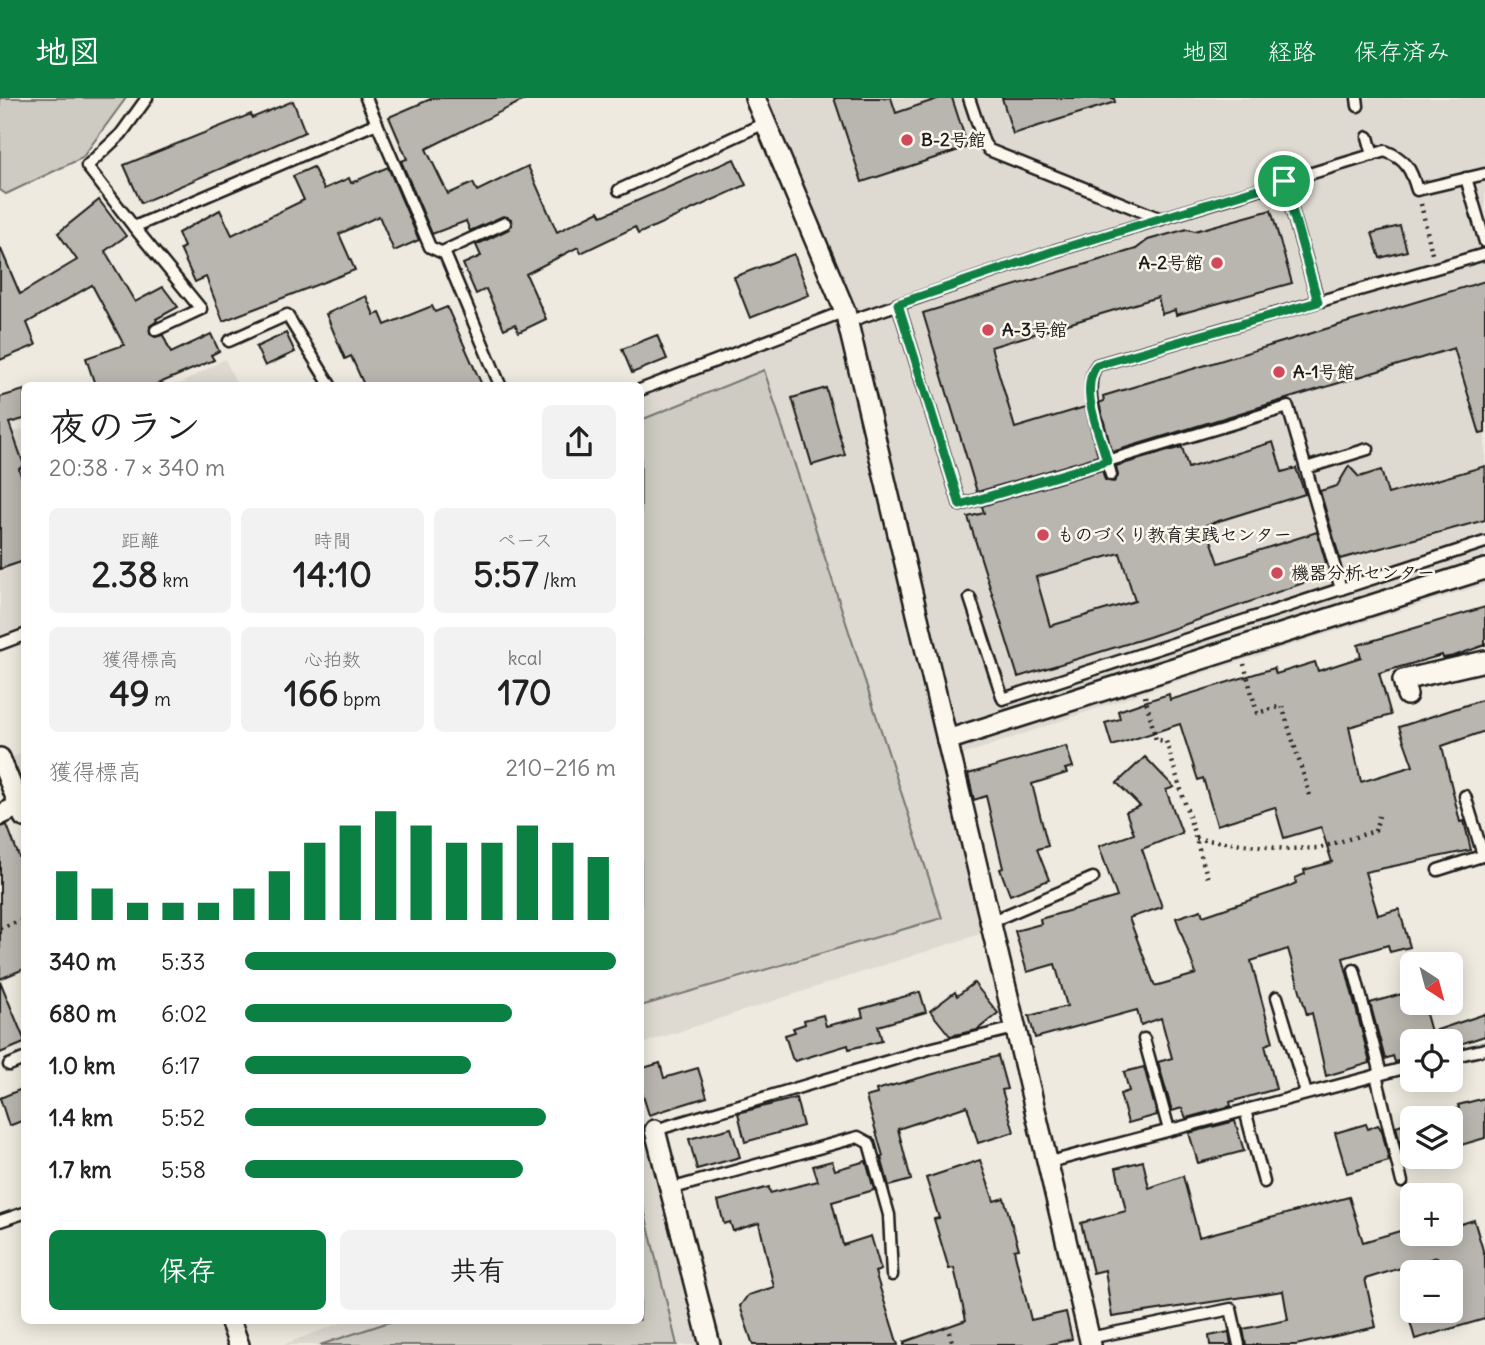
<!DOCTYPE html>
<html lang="ja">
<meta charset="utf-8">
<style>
body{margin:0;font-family:Delius,"Klee One",sans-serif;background:#f2f2f2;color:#222;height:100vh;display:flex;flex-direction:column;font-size:26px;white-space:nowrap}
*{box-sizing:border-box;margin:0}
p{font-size:23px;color:#767676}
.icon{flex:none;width:38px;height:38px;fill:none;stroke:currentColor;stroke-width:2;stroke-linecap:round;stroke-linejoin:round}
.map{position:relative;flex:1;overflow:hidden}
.panel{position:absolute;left:21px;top:284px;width:623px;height:942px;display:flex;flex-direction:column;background:#fff;border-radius:10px;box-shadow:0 4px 18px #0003}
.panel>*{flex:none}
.needle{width:46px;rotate:144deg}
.fabs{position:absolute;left:1400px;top:854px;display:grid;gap:14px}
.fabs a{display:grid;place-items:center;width:63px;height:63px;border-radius:10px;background:#fff;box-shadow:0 4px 18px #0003;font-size:35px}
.pin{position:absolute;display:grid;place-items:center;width:60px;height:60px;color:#fff;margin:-30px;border:4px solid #fff;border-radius:50%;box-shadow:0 2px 7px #0007}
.round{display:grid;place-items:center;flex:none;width:74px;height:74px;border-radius:10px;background:#f2f2f2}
.head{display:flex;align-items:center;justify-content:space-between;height:119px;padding:0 28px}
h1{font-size:38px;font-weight:700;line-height:52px}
.stats{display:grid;grid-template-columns:repeat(3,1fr);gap:10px;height:119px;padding:7px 28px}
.stats div{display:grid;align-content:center;border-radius:10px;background:#f2f2f2;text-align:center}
.stats b{font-size:35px;font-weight:700}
.stats small{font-size:19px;font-weight:400}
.stats p{font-size:19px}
.chart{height:196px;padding:14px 28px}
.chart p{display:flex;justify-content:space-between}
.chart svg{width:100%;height:126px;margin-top:7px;stroke:#0b8043;stroke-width:6}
.cta{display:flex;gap:14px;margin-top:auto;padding:14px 28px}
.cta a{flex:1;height:80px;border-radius:10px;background:#0b8043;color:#fff;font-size:28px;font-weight:700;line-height:80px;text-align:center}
.cta a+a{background:#f2f2f2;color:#222}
ul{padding:0 28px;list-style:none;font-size:23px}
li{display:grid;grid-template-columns:112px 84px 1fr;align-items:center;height:52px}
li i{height:18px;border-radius:9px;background:#0b8043}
header{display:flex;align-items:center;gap:42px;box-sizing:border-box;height:98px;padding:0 35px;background:#0b8043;color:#fff}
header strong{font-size:33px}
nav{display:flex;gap:38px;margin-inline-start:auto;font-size:24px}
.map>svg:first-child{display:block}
.built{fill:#dedad1}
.green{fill:#ceccc2;stroke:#75746f;stroke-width:2}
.building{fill:#b9b6af;stroke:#1c1c1c;stroke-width:2;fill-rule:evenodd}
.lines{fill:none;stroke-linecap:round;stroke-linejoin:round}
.service-casing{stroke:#1c1c1c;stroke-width:15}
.minor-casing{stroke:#1c1c1c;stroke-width:24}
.path{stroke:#1c1c1c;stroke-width:4.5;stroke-dasharray:2 5;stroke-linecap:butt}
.service{stroke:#fbf7ec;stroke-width:10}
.minor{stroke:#fbf7ec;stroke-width:19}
.route-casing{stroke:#fff;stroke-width:14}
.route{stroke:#0b8043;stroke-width:9}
.poi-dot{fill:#d1495b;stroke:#fbf7ec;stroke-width:2.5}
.labels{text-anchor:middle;stroke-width:5;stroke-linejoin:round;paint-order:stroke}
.poi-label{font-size:18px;font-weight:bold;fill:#1c1c1c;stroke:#fbf7ec;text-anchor:start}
</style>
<header>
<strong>地図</strong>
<nav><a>地図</a><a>経路</a><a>保存済み</a></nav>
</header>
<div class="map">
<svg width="1485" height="1247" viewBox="0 0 1485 1247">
<rect width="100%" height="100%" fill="#eeeadf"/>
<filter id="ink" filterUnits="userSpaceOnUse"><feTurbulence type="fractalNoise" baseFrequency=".0143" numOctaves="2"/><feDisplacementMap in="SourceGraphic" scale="14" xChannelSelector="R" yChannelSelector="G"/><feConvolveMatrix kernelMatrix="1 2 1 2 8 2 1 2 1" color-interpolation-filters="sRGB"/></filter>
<g filter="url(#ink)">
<g class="built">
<polygon points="766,0 1485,0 1485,486 1159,589 942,664 983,835 641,946 640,296 852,204"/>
<polygon points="225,261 237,287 178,287"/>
<polygon points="24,331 24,537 0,546 0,338"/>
<polygon points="24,654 24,719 1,664"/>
<polygon points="641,1011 703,1247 282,1247 349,1222 640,1222"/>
</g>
<g class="green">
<polygon points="0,0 126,0 82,60 6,96 0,92"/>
<polygon points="764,272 942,820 641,908 641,322"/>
<polygon points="641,1099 677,1247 320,1247 395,1222 640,1222"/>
</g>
<g class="building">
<polygon points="433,0 528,0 426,51 448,96 473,85 477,93 528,68 557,134 599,113 602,118 734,61 746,87 638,136 635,129 581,155 578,149 526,176 546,221 519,234 515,226 504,231 486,191 476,196 463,166 481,158 476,147 509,131 511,121 503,118 470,133 466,123 432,136 401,63 407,61 389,19"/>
<polygon points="834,0 891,0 896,15 940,0 952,0 968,49 862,84"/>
<polygon points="1002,0 1114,0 1115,4 1013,36"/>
<polygon points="293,3 305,34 141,105 124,67 251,16 252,20"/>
<polygon points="313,69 324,91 349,80 351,85 388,69 419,142 394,153 379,118 339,136 355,172 223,223 206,179 195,184 180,151 184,149 178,135 220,112 232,137 304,102 293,78"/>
<polygon points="99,102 126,138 105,153 135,204 163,189 178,209 156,221 157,223 150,228 150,236 155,239 163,237 171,255 211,236 219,253 211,257 214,262 155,287 95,287 86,260 124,247 92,187 27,225 36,247 0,262 0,149 20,196 77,162 58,135"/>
<polygon points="1271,112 1292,185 1176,217 1175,212 1162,216 1158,199 991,249 1015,330 1085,309 1098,358 977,394 923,215 1136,151 1148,142 1187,131 1195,133"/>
<polygon points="1400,128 1407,153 1380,160 1372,135"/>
<polygon points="794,156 809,197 750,220 734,179"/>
<polygon points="1485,183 1485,335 1480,336 1454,250 1112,354 1099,305 1104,303 1103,298"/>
<polygon points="366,198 374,217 380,215 385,227 432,208 435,214 447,209 482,287 364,287 351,258 345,261 326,216"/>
<polygon points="286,235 295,254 265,268 256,249"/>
<polygon points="657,237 667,261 632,275 622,251"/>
<polygon points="826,290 845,357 812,367 792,300"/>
<polygon points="24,292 24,321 9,325 24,367 19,371 24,387 24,463 0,471 0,299"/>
<path d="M1273 344 1282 374 1296 370 1305 396 1206 427 1219 465 1317 434 1326 465 1311 470 1315 481 1149 539 1018 579 968 419 984 415 982 408 1102 372 1105 382 1114 384 1118 378 1116 368 1182 349 1188 370ZM1120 455 1135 503 1050 528 1036 479Z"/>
<polygon points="1349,368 1359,379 1381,372 1388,396 1485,368 1485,422 1340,461 1320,393 1337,388"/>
<polygon points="1485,509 1485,547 1454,558 1443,560 1442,557 1379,575 1391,617 1349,629 1361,684 1413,668 1399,629 1485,601 1485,633 1442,648 1460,724 1464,723 1471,752 1365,774 1378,817 1399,811 1410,849 1390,854 1388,847 1343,860 1370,965 1326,978 1312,915 1307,917 1288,851 1251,863 1273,944 1265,947 1276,991 1230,1004 1231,1008 1186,1020 1182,1010 1172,1013 1158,964 1172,960 1161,920 1141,927 1137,912 1035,940 1029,918 1067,908 1055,866 1027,874 1015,833 1041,826 1040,821 1117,799 1099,748 1134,736 1126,714 1140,708 1117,685 1145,659 1174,689 1166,692 1182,735 1142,751 1162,809 1129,820 1155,888 1196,876 1176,820 1201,812 1203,818 1212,815 1288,789 1296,785 1295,780 1305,776 1304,772 1332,764 1321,729 1284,740 1275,709 1217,727 1203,680 1198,682 1180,626 1112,648 1105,625 1120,621 1118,613 1150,602 1169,596 1170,602 1274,570 1276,576 1315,564 1318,573 1361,559 1358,547"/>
<polygon points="1066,648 1073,669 1065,671 1067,675 1032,686 1048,748 1037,751 1049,782 1010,797 1000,771 1003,770 986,698 974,702 968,676"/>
<polygon points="7,727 24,772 24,871 0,881 0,729"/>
<polygon points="0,883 24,941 24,945 0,955"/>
<polygon points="974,885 998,915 977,932 950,938 930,913 955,894 957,898"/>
<polygon points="1412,893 1412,905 1423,905 1431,934 1485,916 1485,938 1451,949 1451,943 1412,943 1412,959 1395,964 1393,958 1385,961 1370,905"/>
<polygon points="920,894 926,914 878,928 882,943 849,951 848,947 795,963 792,960 785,937 795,934 793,930 805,926 804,922 823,917 826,928 863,919 861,911"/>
<polygon points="998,958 1007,991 1002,992 1014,1034 978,1045 967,1008 898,1031 911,1082 889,1088 881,1059 883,1058 866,999 877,996 876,992"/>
<polygon points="660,965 664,980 698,970 707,999 649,1017 640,988 640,971"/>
<polygon points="1144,969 1157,1017 1128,1025 1120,996 1129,993 1124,974"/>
<polygon points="24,990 24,1022 9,1028 0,1000"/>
<polygon points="796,1000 803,1028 745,1044 738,1015"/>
<polygon points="1485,1000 1485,1040 1451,1050 1451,1012 1459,1010 1458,1007"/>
<polygon points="1235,1023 1244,1053 1198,1065 1189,1035"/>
<polygon points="1412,1023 1412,1056 1403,1058 1396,1028"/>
<polygon points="1366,1026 1368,1031 1378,1027 1382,1033 1389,1063 1347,1075 1335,1035"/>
<polygon points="731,1030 740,1059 697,1071 689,1041"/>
<polygon points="980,1062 994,1103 1004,1100 1019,1151 1014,1152 1031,1222 1066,1214 1072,1241 1048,1247 904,1247 904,1244 966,1222 954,1170 949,1171 934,1121 939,1120 926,1080"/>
<polygon points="832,1063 835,1072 866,1063 874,1092 832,1104 843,1147 871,1138 881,1172 875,1174 898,1247 753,1247 740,1208 748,1197 774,1189 773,1185 759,1125 733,1133 730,1124 724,1126 718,1103 769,1089 770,1095 818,1083 813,1068"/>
<polygon points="1143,1063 1149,1090 1183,1078 1199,1139 1349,1099 1363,1144 1410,1130 1413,1141 1430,1136 1451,1136 1451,1129 1474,1122 1485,1159 1485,1221 1415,1241 1407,1213 1451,1213 1451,1167 1440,1170 1437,1159 1365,1181 1376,1229 1296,1247 1246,1247 1243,1231 1288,1222 1283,1193 1112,1219 1105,1172 1093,1175 1081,1125 1126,1113 1116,1070"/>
<polygon points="1229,1234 1231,1247 1210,1247 1209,1238"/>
</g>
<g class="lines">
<defs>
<g id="service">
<polyline points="147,0 121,36 87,68 134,129 377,25"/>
<polyline points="366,0 430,149 445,156 500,287"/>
<polyline points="969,0 984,45 989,52 1161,121"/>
<polyline points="1357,0 1358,8"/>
<polyline points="1368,39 1373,57"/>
<polyline points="1466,80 1485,144"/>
<polyline points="1284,84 1318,203"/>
<polyline points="619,92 767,24"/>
<polyline points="134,129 201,211 156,232"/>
<polyline points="442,154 505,125"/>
<polyline points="898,206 960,407 1288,309 1341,491"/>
<path d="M847 224 1054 153 1385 53C1406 61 1411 71 1417 92L1485 76"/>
<polyline points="229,243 287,217 330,287"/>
<polyline points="640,292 845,213"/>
<polyline points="1306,370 1368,351"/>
<path d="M1111 377C1104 349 1079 290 1097 267L1485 156"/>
<polyline points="970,500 1003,601 1485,444"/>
<polyline points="0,546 24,537"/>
<polyline points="1465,698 1483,757"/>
<polyline points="1438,772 1485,757"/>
<polyline points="990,824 1093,780"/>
<polyline points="1354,872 1381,976"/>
<polyline points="1277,899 1306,995"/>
<polyline points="1144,941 1169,1032"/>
<polyline points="1451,959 1485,951"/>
<polyline points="9,967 24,961"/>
<polyline points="1376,977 1402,1084"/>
<polyline points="1245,1012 1264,1084"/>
<polyline points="655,1032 929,951 1015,930"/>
<polyline points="1050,1064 1412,968"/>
<polyline points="670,1091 858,1039 869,1045 889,1117 892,1177"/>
<polyline points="0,1123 24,1115"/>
<polyline points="1089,1240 1231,1211 1239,1247"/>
</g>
<g id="minor">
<polyline points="755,0 845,213 1091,1247"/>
<polyline points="1407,597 1403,582 1485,563"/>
<polyline points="947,642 1485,471"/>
<polyline points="0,660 24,719"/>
<polyline points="0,717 19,708"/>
<polyline points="655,1032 710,1247"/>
<polyline points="230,1222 239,1247"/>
</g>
</defs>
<use href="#service" class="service-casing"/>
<use href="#minor" class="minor-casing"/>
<g class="path">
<polyline points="1421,106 1432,156"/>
<polyline points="1244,566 1257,615 1282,608 1311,701"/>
<polyline points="1145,598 1156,642 1166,643 1209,784"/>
<polyline points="1196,741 1286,751 1319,750 1375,733 1379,718"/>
<polyline points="0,830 24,821"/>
<polyline points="949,1234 953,1247"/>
</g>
<use href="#service" class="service"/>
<use href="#minor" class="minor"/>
</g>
</g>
<g class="lines" filter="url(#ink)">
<defs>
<path id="route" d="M1284 83 1318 204 1097 267C1078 291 1100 335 1107 363L960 407 898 206 1054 153Z"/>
</defs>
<use href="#route" class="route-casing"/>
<use href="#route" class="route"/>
</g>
<g class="poi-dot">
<circle cx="907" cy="42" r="7"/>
<circle cx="1217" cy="165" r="7"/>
<circle cx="988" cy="232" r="7"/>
<circle cx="1279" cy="274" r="7"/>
<circle cx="1043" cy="437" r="7"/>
<circle cx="1277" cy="475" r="7"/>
</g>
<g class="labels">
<g class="poi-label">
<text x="921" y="48">B-2号館</text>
<text x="1203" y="171" text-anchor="end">A-2号館</text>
<text x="1002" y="238">A-3号館</text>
<text x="1293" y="280">A-1号館</text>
<text x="1057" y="443">ものづくり教育実践センター</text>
<text x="1291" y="481">機器分析センター</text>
</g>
</g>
</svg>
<div class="fabs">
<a><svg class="needle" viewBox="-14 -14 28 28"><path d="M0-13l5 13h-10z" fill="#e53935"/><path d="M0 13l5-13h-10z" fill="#767676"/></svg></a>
<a><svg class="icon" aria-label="locate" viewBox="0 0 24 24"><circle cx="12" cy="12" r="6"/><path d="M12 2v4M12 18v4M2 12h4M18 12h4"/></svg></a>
<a><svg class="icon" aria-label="layers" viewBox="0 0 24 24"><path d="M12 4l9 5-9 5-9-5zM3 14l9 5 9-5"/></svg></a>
<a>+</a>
<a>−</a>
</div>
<div class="pin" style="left:1284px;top:83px;background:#1e9e55"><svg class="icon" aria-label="arrive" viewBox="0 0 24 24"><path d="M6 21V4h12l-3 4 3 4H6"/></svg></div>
<section class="panel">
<div class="head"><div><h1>夜のラン</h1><p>20:38 · 7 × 340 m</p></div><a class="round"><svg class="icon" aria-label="share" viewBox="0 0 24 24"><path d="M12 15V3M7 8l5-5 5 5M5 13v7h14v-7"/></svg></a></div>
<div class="stats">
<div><p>距離</p><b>2.38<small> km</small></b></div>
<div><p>時間</p><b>14:10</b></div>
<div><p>ペース</p><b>5:57<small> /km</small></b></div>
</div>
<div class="stats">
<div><p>獲得標高</p><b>49<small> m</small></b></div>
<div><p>心拍数</p><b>166<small> bpm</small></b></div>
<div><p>kcal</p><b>170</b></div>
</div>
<div class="chart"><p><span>獲得標高</span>210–216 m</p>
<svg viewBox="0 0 160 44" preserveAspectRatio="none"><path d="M5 44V27M15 44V33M25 44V38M35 44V38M45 44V38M55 44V33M65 44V27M75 44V17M85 44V11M95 44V6M105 44V11M115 44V17M125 44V17M135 44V11M145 44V17M155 44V22"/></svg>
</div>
<ul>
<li><b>340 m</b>5:33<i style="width:100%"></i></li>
<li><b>680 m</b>6:02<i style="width:72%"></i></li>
<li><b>1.0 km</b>6:17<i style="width:61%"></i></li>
<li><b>1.4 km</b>5:52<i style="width:81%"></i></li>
<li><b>1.7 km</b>5:58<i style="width:75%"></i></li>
</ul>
<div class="cta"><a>保存</a><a>共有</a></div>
</section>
</div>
